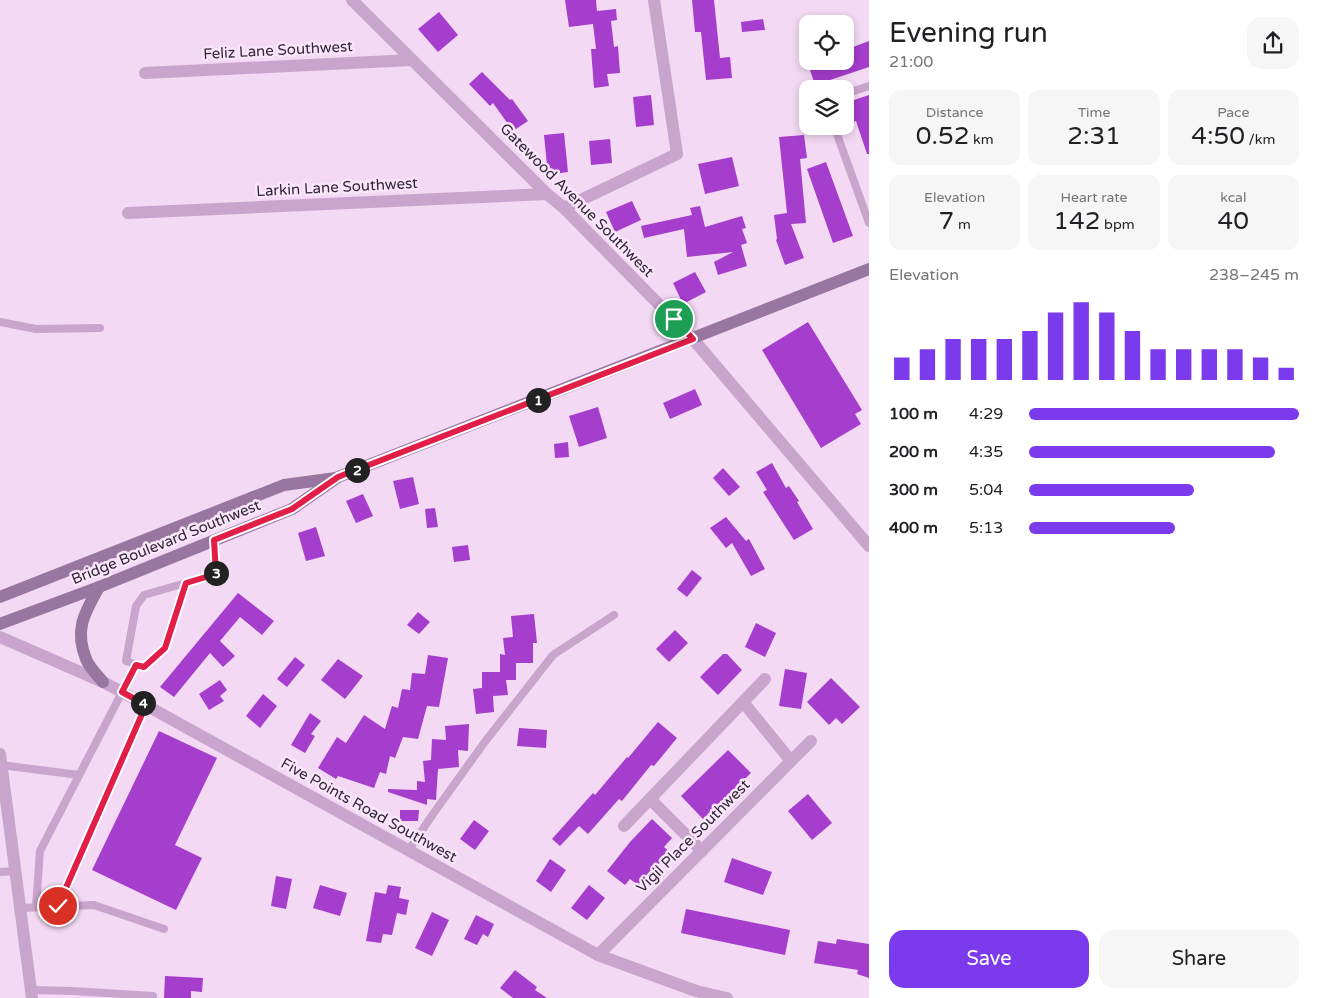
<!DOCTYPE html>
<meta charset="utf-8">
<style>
body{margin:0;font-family:"Varela Round",sans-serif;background:#f6f6f6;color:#202124;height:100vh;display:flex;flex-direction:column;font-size:19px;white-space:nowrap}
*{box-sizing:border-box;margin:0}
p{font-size:16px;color:#757577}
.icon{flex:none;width:28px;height:28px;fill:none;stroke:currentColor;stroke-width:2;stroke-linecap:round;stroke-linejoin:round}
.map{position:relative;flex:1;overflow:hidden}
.drawer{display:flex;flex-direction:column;background:#fff;width:450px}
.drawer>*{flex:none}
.tools{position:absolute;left:799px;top:15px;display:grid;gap:10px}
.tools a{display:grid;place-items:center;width:55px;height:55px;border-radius:10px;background:#fff;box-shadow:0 2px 8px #0003;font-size:25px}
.pin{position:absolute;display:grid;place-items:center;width:42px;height:42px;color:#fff;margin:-21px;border:2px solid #fff;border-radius:50%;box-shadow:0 1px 5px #0007}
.km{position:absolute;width:25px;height:25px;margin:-12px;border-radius:50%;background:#222;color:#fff;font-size:14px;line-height:25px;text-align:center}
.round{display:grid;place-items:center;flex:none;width:52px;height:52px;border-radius:15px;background:#f6f6f6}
.headline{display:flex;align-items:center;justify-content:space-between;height:85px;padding:0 20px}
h1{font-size:28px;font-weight:600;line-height:38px}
.stats{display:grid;grid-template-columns:repeat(3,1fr);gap:8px;height:85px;padding:5px 20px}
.stats div{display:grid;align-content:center;border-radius:12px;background:#f6f6f6;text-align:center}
.stats b{font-size:25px;font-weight:600}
.stats small{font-size:14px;font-weight:400}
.stats p{font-size:14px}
.chart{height:140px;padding:10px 20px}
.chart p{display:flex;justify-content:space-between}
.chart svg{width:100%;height:90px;margin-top:5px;stroke:#7c3aed;stroke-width:6}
.primary-button{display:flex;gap:10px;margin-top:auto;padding:10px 20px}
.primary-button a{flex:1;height:58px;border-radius:15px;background:#7c3aed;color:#fff;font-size:20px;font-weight:600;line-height:58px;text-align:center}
.primary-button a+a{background:#f6f6f6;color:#202124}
ul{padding:0 20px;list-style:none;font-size:16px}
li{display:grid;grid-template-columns:80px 60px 1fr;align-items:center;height:38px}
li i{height:12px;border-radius:6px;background:#7c3aed}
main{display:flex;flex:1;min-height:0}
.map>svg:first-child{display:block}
.building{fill:#a53dcd}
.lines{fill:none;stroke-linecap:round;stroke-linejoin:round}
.service{stroke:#c9a4cc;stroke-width:8}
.minor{stroke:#c9a4cc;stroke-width:12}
.tertiary{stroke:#c9a4cc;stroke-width:12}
.secondary{stroke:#99769f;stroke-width:12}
.route-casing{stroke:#fff;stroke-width:10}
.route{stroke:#e11d48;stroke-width:6}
.labels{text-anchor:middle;stroke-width:5;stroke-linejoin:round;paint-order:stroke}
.street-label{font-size:15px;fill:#332637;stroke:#fae6fa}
</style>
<main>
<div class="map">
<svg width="869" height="998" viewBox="0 0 869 998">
<rect width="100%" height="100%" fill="#f3d9f3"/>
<g class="building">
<polygon points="565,0 596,0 597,11 616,9 617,20 611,21 614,47 618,46 620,73 607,74 609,86 594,88 591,49 596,49 593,24 569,27"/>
<polygon points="692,0 714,0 720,58 730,57 732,78 706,80 701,32 695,32"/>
<polygon points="439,12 458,35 438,52 418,29"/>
<polygon points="763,19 765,30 742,32 741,22"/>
<polygon points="869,41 869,67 815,85 807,61 845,61 845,50"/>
<polygon points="482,72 510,100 512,99 528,121 513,131 493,103 490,106 469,84"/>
<polygon points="651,95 654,125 636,127 633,97"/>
<polygon points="869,95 869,154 867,154 856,121 848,123 845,114 845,103"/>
<polygon points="564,133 568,172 548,175 544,135"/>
<polygon points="804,135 807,158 800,159 806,223 791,224 804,258 785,265 776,240 777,239 774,215 787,213 779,137"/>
<polygon points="610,139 612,163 591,165 589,141"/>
<polygon points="732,157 739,186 705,194 698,164"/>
<polygon points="826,162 853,236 833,243 807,169"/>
<polygon points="632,201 641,220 615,232 606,212"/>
<polygon points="700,206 705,227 742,216 746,228 742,229 747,243 741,245 747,266 718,275 714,262 733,252 687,257 684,229 644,238 641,226 692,215 690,208"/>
<polygon points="695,272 706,292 683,304 673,283"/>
<polygon points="808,322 862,410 855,414 861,424 821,448 762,350"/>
<polygon points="695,389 702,405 670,419 663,403"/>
<polygon points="598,407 607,438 579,447 569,416"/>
<polygon points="568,442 569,457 555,458 554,444"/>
<polygon points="772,463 786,488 789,486 799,501 797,502 813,529 794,540 763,492 767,490 756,472"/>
<polygon points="723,468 740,487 729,496 713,478"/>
<polygon points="413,477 419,504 400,509 393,481"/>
<polygon points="363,494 373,516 356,523 346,501"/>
<polygon points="435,508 438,527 427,528 425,509"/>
<polygon points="726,517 746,541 749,539 765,569 751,576 732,543 726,548 710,528"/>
<polygon points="316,527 325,556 306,561 298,533"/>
<polygon points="468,545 470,560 454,562 452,547"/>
<polygon points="692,570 702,578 687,597 677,589"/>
<polygon points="238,593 274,621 262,635 240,617 220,641 235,656 223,667 210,653 174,697 160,687"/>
<polygon points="418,612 430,622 419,634 407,625"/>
<polygon points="534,614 537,643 533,643 533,663 516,663 516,680 506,680 508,695 493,696 494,712 476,714 473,689 482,688 482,672 500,672 500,654 505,655 503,638 513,637 511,616"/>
<polygon points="756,623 776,633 765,657 745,647"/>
<polygon points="675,630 688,643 669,662 656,649"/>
<polygon points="723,654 727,654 742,670 718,695 700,677"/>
<polygon points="428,655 448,658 439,707 427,706 418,739 403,737 395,758 390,756 386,774 380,772 374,788 338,776 336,779 318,768 337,737 346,743 364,715 385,729 392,706 398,708 402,689 410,690 412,673 425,674"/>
<polygon points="295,657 305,665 287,687 277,679"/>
<polygon points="338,659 363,676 345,699 321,680"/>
<polygon points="785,669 807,673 801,709 779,706"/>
<polygon points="831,678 860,707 842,724 836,718 829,725 807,702"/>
<polygon points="220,680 227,690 220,696 224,701 209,710 199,694"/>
<polygon points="263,694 277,706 260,728 246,716"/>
<polygon points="310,713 321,721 311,734 315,736 305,753 291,745"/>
<polygon points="658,722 677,738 654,766 651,765 622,801 619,799 588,834 579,826 560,846 552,839 593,793 595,795 627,757 628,758"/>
<polygon points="469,724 468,751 458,750 459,767 438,769 436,800 427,799 427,805 388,792 388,789 417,790 417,781 425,782 423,761 431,760 432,739 446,740 445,726"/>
<polygon points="519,728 547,730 546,748 517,746"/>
<polygon points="159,731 217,758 175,845 202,858 176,910 92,870"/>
<polygon points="728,750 751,773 703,819 681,796"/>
<polygon points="808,794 832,823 812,840 788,811"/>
<polygon points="400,810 419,810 418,821 400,821"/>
<polygon points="652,819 672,838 664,847 670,852 657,866 655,865 638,885 630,879 625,885 607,871 630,842"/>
<polygon points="474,820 489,831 475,850 460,839"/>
<polygon points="732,858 772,872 763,895 724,882"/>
<polygon points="550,859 566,870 551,892 536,881"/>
<polygon points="276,876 292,879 286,909 271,906"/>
<polygon points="320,885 347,893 340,916 313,908"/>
<polygon points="388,885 401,887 399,898 409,900 406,915 397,913 392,935 383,934 381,943 366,941 375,892 386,894"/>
<polygon points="589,885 605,898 587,920 571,908"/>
<polygon points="686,909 790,930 785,955 681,933"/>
<polygon points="432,912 449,920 432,956 415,948"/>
<polygon points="476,915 494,924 488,937 483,934 477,945 464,939"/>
<polygon points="837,939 869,944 869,978 857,974 858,970 814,963 818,941 836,944"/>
<polygon points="515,970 537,987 535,990 547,998 513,998 500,988"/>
<polygon points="165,976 203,978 202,992 191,991 191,998 164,998"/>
</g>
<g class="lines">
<g class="service">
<polyline points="845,94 869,86"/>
<polyline points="834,126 869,223"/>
<polyline points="0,322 36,329 100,328"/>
<polyline points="186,583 165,648 143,667 126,661 136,606 144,595 217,574 214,540"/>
<polyline points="1,765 79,775"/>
<polyline points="408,851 433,814 484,743 553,655 614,615"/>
<polyline points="0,872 16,871"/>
<polyline points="58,906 146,705"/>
<polyline points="36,907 40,851 136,665"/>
<polyline points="21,908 94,905 164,929"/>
<polyline points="31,990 73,991 153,996 153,998"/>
</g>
<g class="minor">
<polyline points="145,73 412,60"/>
<polyline points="564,208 677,154 654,0"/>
<polyline points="128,213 547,194"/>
<polyline points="743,702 791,761"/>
<polyline points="650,799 702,851"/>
<polyline points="624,826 765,679"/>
<polyline points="598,955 811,741"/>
</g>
<g class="tertiary">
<polyline points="352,0 547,194 564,208 693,339 869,546"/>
<polyline points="0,637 103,682 122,692 598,955 696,991 727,998"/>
<polyline points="0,754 32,998"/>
</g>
<g class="secondary">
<path d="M99 587C85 612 74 629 86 659 89 667 97 675 103 682"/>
<polyline points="0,597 284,485 336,478"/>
<polyline points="0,624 99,587 292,509 338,477 869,269"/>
</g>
</g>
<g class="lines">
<defs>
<polyline id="route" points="58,906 146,705 122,692 136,665 144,667 165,648 186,583 216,574 214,540 292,509 338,477 693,339 674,319"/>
</defs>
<use href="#route" class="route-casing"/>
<use href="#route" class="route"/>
</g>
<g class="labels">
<g class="street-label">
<text transform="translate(278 50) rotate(-3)" y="5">Feliz Lane Southwest</text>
<text transform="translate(337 187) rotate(-3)" y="5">Larkin Lane Southwest</text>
<text transform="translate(577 200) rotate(45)" y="5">Gatewood Avenue Southwest</text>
<text transform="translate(166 542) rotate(-22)" y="5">Bridge Boulevard Southwest</text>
<text transform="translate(369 810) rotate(29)" y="5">Five Points Road Southwest</text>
<text transform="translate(693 836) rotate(-45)" y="5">Vigil Place Southwest</text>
</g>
</g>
</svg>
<div class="tools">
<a><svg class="icon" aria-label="locate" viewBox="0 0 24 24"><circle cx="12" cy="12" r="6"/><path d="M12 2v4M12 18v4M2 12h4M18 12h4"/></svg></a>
<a><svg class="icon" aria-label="layers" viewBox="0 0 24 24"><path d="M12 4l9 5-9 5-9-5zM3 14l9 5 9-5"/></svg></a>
</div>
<div class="pin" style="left:674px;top:319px;background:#1e9e55"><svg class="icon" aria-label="arrive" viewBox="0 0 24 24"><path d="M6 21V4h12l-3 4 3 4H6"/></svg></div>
<div class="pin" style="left:58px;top:906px;background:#d93025"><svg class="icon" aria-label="check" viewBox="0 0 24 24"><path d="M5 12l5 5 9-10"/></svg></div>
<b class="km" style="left:538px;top:400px">1</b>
<b class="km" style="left:357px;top:470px">2</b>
<b class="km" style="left:216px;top:573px">3</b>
<b class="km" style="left:143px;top:703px">4</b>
</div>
<section class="drawer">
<div class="headline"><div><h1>Evening run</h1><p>21:00</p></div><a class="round"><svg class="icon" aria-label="share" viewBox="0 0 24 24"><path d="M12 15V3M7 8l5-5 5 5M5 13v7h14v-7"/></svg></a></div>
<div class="stats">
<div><p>Distance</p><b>0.52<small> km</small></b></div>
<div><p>Time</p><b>2:31</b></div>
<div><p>Pace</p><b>4:50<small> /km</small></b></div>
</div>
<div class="stats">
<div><p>Elevation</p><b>7<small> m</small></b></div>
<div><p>Heart rate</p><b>142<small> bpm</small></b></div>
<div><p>kcal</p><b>40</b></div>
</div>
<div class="chart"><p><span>Elevation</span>238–245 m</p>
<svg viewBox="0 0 160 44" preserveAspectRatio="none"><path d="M5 44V33M15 44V29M25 44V24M35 44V24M45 44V24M55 44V20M65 44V11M75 44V6M85 44V11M95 44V20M105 44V29M115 44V29M125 44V29M135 44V29M145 44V33M155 44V38"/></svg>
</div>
<ul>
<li><b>100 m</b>4:29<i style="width:100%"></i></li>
<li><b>200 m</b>4:35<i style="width:91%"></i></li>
<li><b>300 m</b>5:04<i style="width:61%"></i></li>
<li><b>400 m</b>5:13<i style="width:54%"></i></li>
</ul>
<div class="primary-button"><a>Save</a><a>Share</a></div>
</section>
</main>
